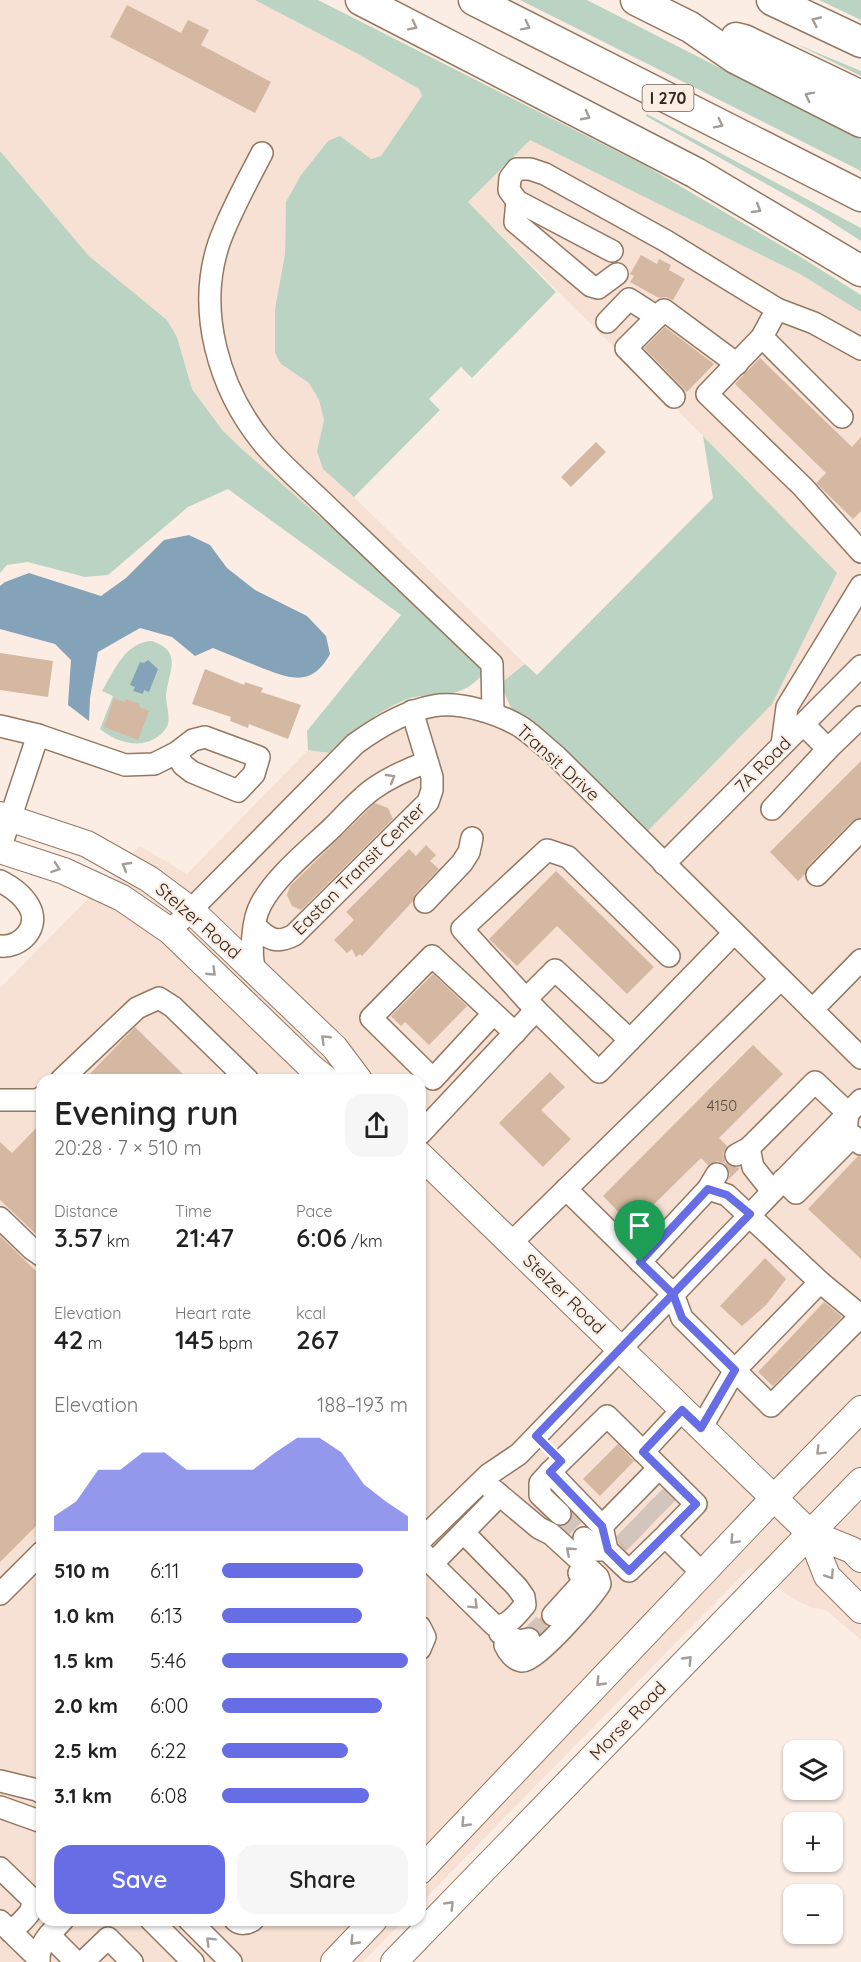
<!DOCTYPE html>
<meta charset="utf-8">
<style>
body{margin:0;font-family:Quicksand,sans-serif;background:#f6f6f6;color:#222;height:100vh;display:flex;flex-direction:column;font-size:22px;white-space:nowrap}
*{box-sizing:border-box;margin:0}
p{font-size:20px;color:#767676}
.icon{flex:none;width:33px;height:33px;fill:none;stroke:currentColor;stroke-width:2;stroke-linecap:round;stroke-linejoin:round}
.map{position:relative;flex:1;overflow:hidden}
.details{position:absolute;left:36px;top:1074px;width:390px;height:852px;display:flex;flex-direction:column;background:#fff;border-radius:18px;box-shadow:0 2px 4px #0004}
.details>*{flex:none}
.tools{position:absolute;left:783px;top:1740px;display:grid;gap:12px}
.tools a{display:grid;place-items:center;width:60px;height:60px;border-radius:12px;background:#fff;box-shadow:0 2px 4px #0004;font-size:30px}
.pin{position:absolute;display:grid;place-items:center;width:51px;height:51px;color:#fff;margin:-62px -26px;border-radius:50% 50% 50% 0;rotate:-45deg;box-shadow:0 0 6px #0007}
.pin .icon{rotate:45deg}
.round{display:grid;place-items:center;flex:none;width:63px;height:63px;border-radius:18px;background:#f6f6f6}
.headline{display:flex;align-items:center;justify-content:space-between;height:102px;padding:0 18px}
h1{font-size:33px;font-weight:600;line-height:45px}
.metrics{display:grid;grid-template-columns:repeat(3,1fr);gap:9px;height:102px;padding:6px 18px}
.metrics div{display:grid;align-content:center}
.metrics b{font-size:26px;font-weight:600}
.metrics small{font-size:16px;font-weight:400}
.metrics p{font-size:16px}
.chart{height:168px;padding:12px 18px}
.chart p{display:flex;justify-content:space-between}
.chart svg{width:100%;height:108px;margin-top:6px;fill:#666de5;opacity:.7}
.cta{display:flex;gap:12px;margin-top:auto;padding:12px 18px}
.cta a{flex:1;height:69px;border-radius:18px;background:#666de5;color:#fff;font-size:24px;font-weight:600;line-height:69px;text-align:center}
.cta a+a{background:#f6f6f6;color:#222}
ul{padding:0 18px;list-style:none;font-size:20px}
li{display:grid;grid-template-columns:96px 72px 1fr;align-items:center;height:45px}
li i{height:15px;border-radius:8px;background:#666de5}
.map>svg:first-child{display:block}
.commercial{fill:#f7e1d4}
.green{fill:#bbd3c3}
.water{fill:#84a2b8}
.building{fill:#d5b8a1}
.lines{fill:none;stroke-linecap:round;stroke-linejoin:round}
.minor-tunnel{stroke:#d3c5bb;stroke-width:21;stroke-dasharray:21 10;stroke-linecap:butt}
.minor-casing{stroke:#947760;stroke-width:24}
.major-casing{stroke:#947760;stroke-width:28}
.highway-casing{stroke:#947760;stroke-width:33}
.minor{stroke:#fff;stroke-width:21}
.major{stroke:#fff;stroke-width:26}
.highway{stroke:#fff;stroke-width:30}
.oneway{stroke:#a39d99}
.route-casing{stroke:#fff;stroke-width:12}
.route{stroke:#666de5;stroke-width:8}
.labels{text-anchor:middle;stroke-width:4.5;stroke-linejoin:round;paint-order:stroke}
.number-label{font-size:15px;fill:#5b4a3d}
.shield{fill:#fbede3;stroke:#6e6258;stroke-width:1.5}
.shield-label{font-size:16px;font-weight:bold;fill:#32261c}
.street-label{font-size:18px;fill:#32261c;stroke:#fbede3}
</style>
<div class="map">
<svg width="861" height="1962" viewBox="0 0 861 1962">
<rect width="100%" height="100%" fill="#fbede3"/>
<g class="commercial">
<polygon points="0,0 255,0 358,54 419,89 422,96 381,156 371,159 328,141 301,175 286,203 285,254 275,309 281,364 309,383 319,400 324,420 317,451 323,469 354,497 525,664 500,684 484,673 338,533 243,450 223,431 192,389 177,337 167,320 89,256 0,151"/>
<polygon points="530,139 800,274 861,312 861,1640 826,1610 813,1608 793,1599 750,1567 420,1904 420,1080 42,1080 42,1920 404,1920 363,1962 0,1962 0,988 140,846 187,874 308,750 329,753 374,715 402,701 429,695 456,694 486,701 513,712 837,574 703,436 468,202"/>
</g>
<g class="green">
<polygon points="255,0 318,0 646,166 799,256 861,295 861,312 800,274 530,140 468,202 556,292 472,378 461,367 429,399 440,410 354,497 323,469 317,451 324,420 319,400 309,383 281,364 275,353 275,309 285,254 286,202 301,175 328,141 340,136 371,159 381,156 422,96 419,89 358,54"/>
<polygon points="520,0 587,0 861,140 861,171"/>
<polygon points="819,0 861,0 861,20"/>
<polygon points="794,43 861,71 861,76"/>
<polygon points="647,114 861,228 861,241 816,212 646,116"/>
<path d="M0 151 89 256 167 320 177 337 192 389 223 431 243 450 338 533 484 673C456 706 433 687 400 702 373 714 351 734 329 753L308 750 307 731 401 615 228 489 188 507 108 575 85 577 28 562 7 565 0 573Z"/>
<polygon points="703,436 837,573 772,704 646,833 513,712 500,684 525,664 537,675 713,498"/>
<path d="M152 641C184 652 168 672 166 696 166 704 170 715 168 724 167 728 163 732 160 735 142 750 117 743 100 729L113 696 102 691C114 671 125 642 152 641Z"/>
</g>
<g class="water">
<path d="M189 535 210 545 227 568 255 590 307 616 326 636 330 654C311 689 288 678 257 666 242 660 228 654 213 648L195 656 172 637 140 628 98 652 90 698 89 721 68 705 71 660 55 644 0 629V586L5 582 29 573 101 596 126 578 164 540Z"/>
<polygon points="148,660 158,669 149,692 144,690 143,694 133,691 135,687 130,685 140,662 144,663"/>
</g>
<g class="building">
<polygon points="127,5 181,33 188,20 209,30 201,45 271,82 255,113 110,37"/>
<polygon points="641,255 657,264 659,259 671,265 669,270 685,279 673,300 666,297 659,298 630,282 634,276 630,274"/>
<polygon points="665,327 714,364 687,392 644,348"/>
<polygon points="760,358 852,447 861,437 861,511 853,519 816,483 826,473 735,384"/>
<polygon points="596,442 606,452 571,487 561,477"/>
<polygon points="0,653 53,661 48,697 0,690"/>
<polygon points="205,669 244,685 245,682 263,688 261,692 301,705 288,739 249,724 248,728 230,721 231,717 192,704"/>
<polygon points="114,698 125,702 126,699 140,704 139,707 149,711 138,740 104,727"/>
<polygon points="861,761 861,818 852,821 808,866 805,874 798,881 770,852"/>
<polygon points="375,803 388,808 393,819 301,910 292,906 287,895 290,886"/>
<polygon points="426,845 436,855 430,861 439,869 416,893 413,901 362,956 360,954 356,957 352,949 347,953 334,940 354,920 346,912 409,849 416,856"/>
<polygon points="556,871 654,967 627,994 557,926 517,966 489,939"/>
<polygon points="433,974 467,1006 429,1045 405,1022 401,1026 391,1016"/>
<polygon points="135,1027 189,1080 84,1080"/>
<polygon points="753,1045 783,1074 719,1138 727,1146 723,1154 725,1162 730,1166 740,1168 728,1180 730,1174 724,1163 717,1161 708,1165 701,1158 632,1226 603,1196"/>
<polygon points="550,1072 565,1087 541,1110 571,1139 543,1167 499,1123"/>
<polygon points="42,1122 42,1240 0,1200 0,1142 12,1153"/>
<polygon points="858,1156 861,1156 861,1259 808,1209"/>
<polygon points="0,1236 42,1277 42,1520 0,1562"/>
<polygon points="765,1258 786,1279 767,1304 742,1326 720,1306"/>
<polygon points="824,1302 842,1317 773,1386 758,1372"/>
<polygon points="618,1444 634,1461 600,1496 583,1479"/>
<polygon points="663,1489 674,1501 626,1551 619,1544 617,1536"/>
<polygon points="541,1617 547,1626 540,1633 531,1627"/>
</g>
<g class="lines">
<g class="minor-tunnel">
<polyline points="657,1495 669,1507"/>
<polyline points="646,1506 658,1517"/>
<polyline points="560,1514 584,1538"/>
<polyline points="635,1518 647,1529"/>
<polyline points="623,1530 635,1542"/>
<polyline points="529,1639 553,1615"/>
</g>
<defs>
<g id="minor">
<path d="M262 153C247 182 230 212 219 243 196 311 219 389 263 443 284 468 311 490 334 513 387 563 439 614 492 664L493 712"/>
<polyline points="517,201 515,222 591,286 598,288 617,274"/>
<polyline points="612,251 517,201 509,190 510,178 517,169 530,169 545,174 666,241 777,309"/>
<polyline points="607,322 629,299 657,317"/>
<polyline points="762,337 842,417"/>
<polyline points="861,349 814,323 777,309 762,337 707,394 803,487 861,552"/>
<polyline points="674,397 626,348 664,310 737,364"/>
<polyline points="0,726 38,735 125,765 154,764 176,753 193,740 205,737 259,757 254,774 238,791 192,772 183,765 176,753"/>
<polyline points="782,745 787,707 861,586"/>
<polyline points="828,749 861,717"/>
<polyline points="772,809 828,749 803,724"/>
<polyline points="0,849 38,735"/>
<polyline points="664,864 861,666"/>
<polyline points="817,875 861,830"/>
<path d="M0 881C12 887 22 894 29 906 41 927 21 948 0 946"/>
<polyline points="425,902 462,863 469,852 472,838"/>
<path d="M255 926C269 940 277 944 294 935L428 802 432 790V777L412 711"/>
<path d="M170 931 355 744C377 728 406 711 433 706 459 701 498 713 521 727 533 735 545 747 556 756L861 1058"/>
<polyline points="669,956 568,857 547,850 462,929 536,1010 599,1072 734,933"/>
<path d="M255 971C250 954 252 920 261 904 276 876 310 849 333 827 346 814 359 799 373 789 390 777 408 769 427 762"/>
<polyline points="526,999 555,970 630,1040"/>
<polyline points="812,1010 861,960"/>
<polyline points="493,1014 433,1079 371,1018 432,956 515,1033"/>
<polyline points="61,1080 137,1008 159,998 173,1007 248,1080"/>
<polyline points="0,1100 39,1100 42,1097"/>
<polyline points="420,1134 536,1010"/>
<polyline points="749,1148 753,1167 772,1191"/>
<polyline points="736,1155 749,1148 815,1082 848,1113 846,1130 861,1144"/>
<polyline points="783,1180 796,1193 853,1136"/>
<polyline points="566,1189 673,1294 682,1318 771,1406 861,1316"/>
<polyline points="708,1189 727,1195 820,1282 860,1315"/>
<polyline points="0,1218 32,1249 42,1256"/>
<polyline points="511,1243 781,979"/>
<polyline points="640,1262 708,1189 717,1174"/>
<polyline points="701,1428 735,1370 820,1282"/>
<polyline points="643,1452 682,1410"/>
<polyline points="550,1472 540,1483 540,1495 560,1514"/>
<path d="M496 1492 539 1528 551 1534 598 1577 600 1584C593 1597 535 1663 522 1661 514 1660 508 1652 505 1645"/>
<polyline points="602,1526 659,1468"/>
<polyline points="665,1536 629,1571 607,1550 602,1526 550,1472 607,1416 696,1504 665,1536 703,1574"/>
<polyline points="584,1538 596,1550 607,1550"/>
<polyline points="420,1541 488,1475 519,1454 861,1100"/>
<polyline points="423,1553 432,1564 493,1502 496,1492 486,1484"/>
<path d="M432 1564 494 1625C507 1629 517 1614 525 1605L524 1597 517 1587 464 1533"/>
<polyline points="0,1594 42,1552"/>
<polyline points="553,1615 583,1582 582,1576 579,1573"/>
<polyline points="420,1627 425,1637 420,1649"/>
<polyline points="500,1633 519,1641 529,1639"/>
<polyline points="0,1781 37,1790 42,1793"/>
<polyline points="0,1807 42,1822"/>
<path d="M0 1868 31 1898C37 1912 20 1922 11 1932"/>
<polyline points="151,1920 193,1962"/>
<polyline points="189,1920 231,1962"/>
<path d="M235 1920C240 1925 247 1924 253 1920"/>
<polyline points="0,1921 39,1959"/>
<polyline points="49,1935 76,1962"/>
<path d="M39 1962C38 1943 51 1933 63 1920"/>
<polyline points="83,1962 108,1938 132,1962"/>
</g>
<g id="major">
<polyline points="0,815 87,844 149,879 192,911 335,1048 359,1080"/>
<polyline points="0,850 64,871 122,898 170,931 312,1068 327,1080"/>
<polyline points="420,1155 810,1533 852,1550 861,1559"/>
<polyline points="810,1533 827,1576 861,1610"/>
<polyline points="420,1871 774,1498 861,1409"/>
<polyline points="334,1962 374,1920"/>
<polyline points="394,1962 861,1481"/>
</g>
<g id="highway">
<polyline points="361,0 696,173 861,271"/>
<polyline points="474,0 861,196"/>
<polyline points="636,0 690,27 735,58 861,122"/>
<polyline points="772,0 861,42"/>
<polyline points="736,38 744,40 861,96"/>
</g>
</defs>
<use href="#minor" class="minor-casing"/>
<use href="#major" class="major-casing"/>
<use href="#highway" class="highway-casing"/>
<use href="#minor" class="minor"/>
<use href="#major" class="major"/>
<use href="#highway" class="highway"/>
</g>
<defs><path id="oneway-chevron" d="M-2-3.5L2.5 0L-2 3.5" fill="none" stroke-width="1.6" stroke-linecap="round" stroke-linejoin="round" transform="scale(1.5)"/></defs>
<g class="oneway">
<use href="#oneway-chevron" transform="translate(816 21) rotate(-155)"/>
<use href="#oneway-chevron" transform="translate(413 26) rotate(27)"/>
<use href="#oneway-chevron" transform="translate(526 26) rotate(27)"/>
<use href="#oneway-chevron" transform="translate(809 96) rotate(-153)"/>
<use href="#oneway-chevron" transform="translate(586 116) rotate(28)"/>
<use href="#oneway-chevron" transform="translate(719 124) rotate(27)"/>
<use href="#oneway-chevron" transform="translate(757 209) rotate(31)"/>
<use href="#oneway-chevron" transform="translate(391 778) rotate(-30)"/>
<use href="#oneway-chevron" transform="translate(126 866) rotate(-150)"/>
<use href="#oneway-chevron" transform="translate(56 868) rotate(19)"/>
<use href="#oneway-chevron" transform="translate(212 972) rotate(44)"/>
<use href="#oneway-chevron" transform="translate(325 1039) rotate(-136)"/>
<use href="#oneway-chevron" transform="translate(820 1451) rotate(135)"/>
<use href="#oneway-chevron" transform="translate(734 1540) rotate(133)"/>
<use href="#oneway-chevron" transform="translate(570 1551) rotate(-138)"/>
<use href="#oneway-chevron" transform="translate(830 1575) rotate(56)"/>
<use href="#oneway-chevron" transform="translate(474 1605) rotate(45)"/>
<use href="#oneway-chevron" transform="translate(688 1660) rotate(-46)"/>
<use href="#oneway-chevron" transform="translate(600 1682) rotate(134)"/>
<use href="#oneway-chevron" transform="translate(465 1823) rotate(134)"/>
<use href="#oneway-chevron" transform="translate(450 1905) rotate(-46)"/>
<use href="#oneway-chevron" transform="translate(210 1941) rotate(-135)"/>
<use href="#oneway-chevron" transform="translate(354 1941) rotate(134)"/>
</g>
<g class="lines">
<defs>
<polyline id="route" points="640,1262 673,1294 536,1436 561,1461 550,1472 602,1526 608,1550 629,1571 696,1504 643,1452 682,1410 701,1428 735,1370 682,1318 673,1294 750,1214 727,1195 708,1189 640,1262"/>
</defs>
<use href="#route" class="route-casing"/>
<use href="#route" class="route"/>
</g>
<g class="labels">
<g class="number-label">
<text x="722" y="1111">4150</text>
</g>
<rect class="shield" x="642.5" y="85" width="51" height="26" rx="4.5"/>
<g class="shield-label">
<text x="668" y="104">I 270</text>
</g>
<g class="street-label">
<text transform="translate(558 763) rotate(42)" y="6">Transit Drive</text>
<text transform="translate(763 765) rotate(-45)" y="6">7A Road</text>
<text transform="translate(359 869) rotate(-45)" y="6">Easton Transit Center</text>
<text transform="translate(198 921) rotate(41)" y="6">Stelzer Road</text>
<text transform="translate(564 1294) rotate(44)" y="6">Stelzer Road</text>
<text transform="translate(628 1721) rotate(-46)" y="6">Morse Road</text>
</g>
</g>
</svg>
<div class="tools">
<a><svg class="icon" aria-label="layers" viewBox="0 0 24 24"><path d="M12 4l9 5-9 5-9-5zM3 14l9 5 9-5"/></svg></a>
<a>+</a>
<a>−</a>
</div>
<div class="pin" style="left:640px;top:1262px;background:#1e9e55"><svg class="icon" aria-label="arrive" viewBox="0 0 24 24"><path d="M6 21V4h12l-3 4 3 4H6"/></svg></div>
<section class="details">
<div class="headline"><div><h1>Evening run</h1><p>20:28 · 7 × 510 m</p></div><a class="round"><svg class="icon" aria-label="share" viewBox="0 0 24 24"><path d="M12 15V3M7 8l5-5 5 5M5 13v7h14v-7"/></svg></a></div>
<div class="metrics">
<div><p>Distance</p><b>3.57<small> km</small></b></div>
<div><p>Time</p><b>21:47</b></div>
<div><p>Pace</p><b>6:06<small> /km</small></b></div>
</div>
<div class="metrics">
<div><p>Elevation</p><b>42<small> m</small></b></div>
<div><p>Heart rate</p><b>145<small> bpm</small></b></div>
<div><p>kcal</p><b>267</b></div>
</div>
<div class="chart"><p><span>Elevation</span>188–193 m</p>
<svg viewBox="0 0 160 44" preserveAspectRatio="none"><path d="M0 44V38L10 32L20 19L30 19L40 12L50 12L60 19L70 19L80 19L90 19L100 12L110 6L120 6L130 12L140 25L150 32L160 38V44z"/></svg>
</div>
<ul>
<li><b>510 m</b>6:11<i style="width:76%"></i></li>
<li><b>1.0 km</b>6:13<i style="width:75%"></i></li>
<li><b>1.5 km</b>5:46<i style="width:100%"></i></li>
<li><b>2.0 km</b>6:00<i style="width:86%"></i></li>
<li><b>2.5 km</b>6:22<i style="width:68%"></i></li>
<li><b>3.1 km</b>6:08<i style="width:79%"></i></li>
</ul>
<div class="cta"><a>Save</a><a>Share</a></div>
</section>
</div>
